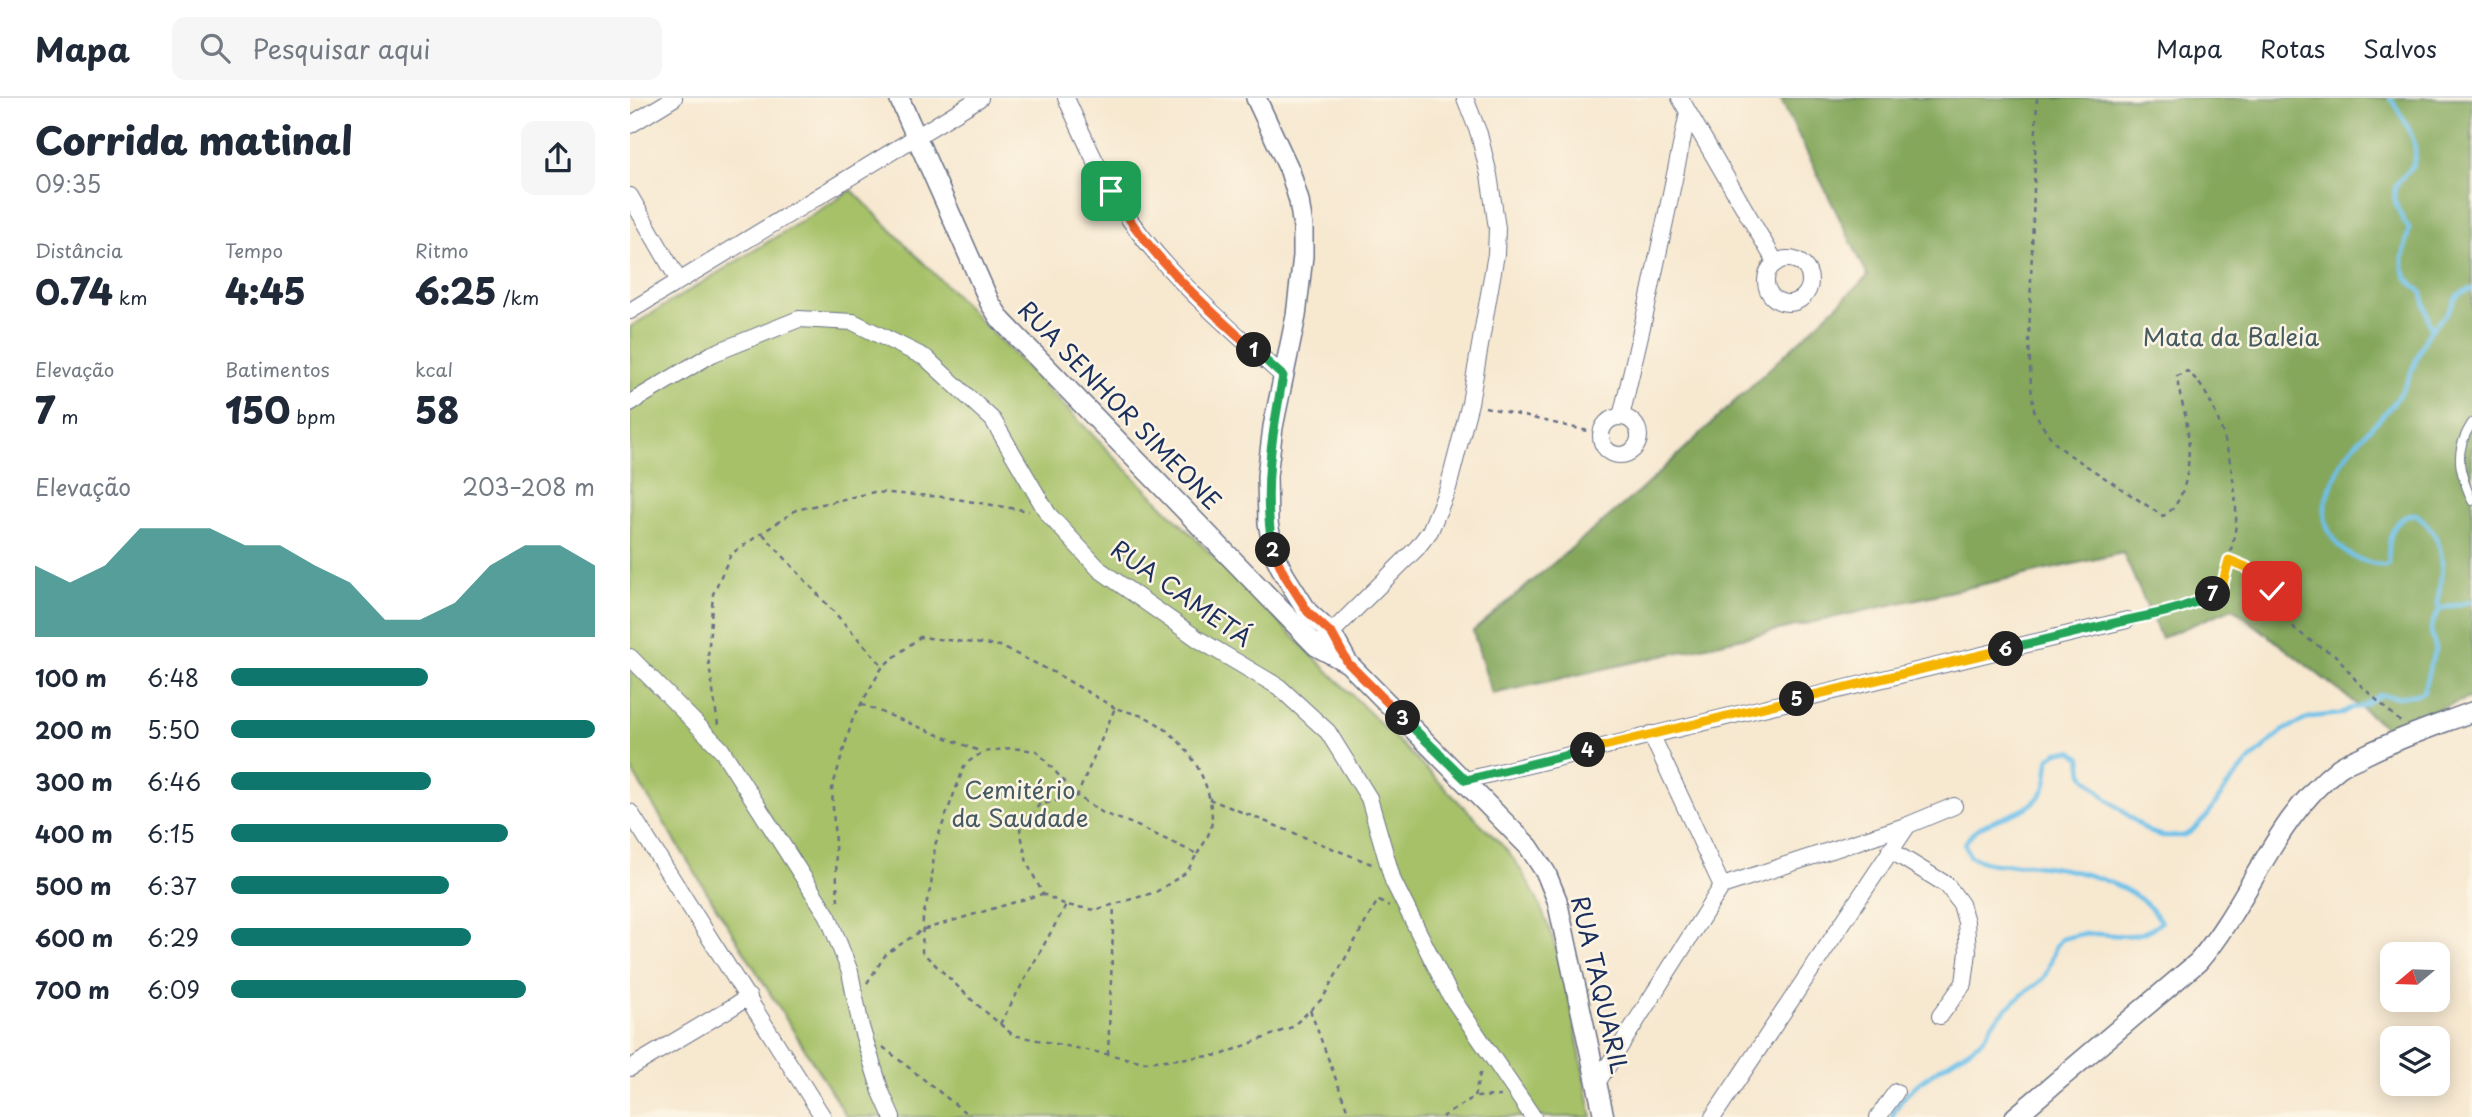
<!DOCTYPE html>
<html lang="pt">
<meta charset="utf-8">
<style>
body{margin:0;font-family:"Playpen Sans",sans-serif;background:#f6f6f7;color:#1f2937;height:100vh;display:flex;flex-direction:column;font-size:26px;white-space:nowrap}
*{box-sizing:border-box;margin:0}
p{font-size:23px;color:#747a83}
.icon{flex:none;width:38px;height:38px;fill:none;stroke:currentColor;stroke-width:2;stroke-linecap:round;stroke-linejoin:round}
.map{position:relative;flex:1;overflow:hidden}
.sheet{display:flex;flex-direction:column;background:#fff;width:630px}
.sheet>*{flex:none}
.needle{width:46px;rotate:251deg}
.buttons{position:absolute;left:1750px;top:844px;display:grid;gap:14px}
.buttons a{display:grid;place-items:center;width:70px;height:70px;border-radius:14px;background:#fff;box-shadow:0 4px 18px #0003;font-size:35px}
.pin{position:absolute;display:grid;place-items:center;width:60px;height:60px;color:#fff;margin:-30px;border-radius:14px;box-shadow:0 4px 10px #0006}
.km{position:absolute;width:35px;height:35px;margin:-18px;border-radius:50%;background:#222;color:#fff;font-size:19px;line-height:35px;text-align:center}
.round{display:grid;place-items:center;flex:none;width:74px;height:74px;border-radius:14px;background:#f6f6f7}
.headline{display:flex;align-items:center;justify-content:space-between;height:119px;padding:0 35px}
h1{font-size:38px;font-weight:800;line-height:52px}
.stats{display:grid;grid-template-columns:repeat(3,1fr);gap:10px;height:119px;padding:7px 35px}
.stats div{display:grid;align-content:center}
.stats b{font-size:35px;font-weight:800}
.stats small{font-size:19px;font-weight:400}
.stats p{font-size:19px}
.chart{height:196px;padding:14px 35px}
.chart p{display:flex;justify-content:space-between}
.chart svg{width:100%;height:126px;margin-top:7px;fill:#0f766e;opacity:.7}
ul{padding:0 35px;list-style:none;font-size:23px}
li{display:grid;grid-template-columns:112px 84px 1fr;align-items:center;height:52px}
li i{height:18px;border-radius:9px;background:#0f766e}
header{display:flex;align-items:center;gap:42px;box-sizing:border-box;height:98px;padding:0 35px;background:#fff;border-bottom:2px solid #e0e1e3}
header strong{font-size:33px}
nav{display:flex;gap:38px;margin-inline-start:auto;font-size:24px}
.search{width:490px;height:63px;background:#f6f6f7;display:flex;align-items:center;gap:18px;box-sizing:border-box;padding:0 24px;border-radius:14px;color:#747a83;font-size:26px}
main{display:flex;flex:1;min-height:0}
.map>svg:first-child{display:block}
.green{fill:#a6c167;stroke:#607862;stroke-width:2}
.forest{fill:#84a75c;stroke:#506b5d;stroke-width:2}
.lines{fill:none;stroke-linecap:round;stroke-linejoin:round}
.stream{stroke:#6dc1ea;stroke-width:4.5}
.service-casing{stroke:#687086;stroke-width:10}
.minor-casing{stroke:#687086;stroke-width:18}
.tertiary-casing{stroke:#687086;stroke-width:22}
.path{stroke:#687086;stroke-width:2.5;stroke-dasharray:5 5;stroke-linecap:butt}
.service{stroke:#fff;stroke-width:8}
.minor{stroke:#fff;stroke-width:16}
.tertiary{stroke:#fff;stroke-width:19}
.split-1-casing{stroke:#fff;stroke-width:14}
.split-2-casing{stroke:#fff;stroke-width:14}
.split-3-casing{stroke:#fff;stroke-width:14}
.split-4-casing{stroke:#fff;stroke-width:14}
.split-5-casing{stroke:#fff;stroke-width:14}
.split-6-casing{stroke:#fff;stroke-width:14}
.split-7-casing{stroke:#fff;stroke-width:14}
.split-8-casing{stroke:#fff;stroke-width:14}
.split-1{stroke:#f0652b;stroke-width:9}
.split-2{stroke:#22a559;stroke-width:9}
.split-3{stroke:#f0652b;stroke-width:9}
.split-4{stroke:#22a559;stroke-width:9}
.split-5{stroke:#f5b400;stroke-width:9}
.split-6{stroke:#f5b400;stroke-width:9}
.split-7{stroke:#22a559;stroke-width:9}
.split-8{stroke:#f5b400;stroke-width:9}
.labels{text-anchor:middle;stroke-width:5;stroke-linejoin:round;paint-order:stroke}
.park-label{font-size:24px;fill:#455b61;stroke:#fcf5e5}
.street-label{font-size:24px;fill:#1b2f5e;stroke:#fcf5e5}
</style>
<header>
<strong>Mapa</strong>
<div class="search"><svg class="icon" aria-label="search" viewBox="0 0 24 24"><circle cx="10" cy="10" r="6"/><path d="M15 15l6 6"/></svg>Pesquisar aqui</div>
<nav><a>Mapa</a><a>Rotas</a><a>Salvos</a></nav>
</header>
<main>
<section class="sheet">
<div class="headline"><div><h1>Corrida matinal</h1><p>09:35</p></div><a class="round"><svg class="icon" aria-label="share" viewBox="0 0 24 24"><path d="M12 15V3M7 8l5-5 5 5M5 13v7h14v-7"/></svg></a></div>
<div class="stats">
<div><p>Distância</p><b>0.74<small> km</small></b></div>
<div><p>Tempo</p><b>4:45</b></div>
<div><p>Ritmo</p><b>6:25<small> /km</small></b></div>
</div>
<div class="stats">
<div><p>Elevação</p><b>7<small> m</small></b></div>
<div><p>Batimentos</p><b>150<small> bpm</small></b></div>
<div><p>kcal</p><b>58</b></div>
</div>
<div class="chart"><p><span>Elevação</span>203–208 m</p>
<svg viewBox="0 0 160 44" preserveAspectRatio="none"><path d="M0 44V19L10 25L20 19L30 6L40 6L50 6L60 12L70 12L80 19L90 25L100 38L110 38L120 32L130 19L140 12L150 12L160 19V44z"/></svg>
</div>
<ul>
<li><b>100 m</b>6:48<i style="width:54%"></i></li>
<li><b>200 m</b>5:50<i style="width:100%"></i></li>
<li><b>300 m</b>6:46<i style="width:55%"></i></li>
<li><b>400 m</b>6:15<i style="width:76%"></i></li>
<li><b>500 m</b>6:37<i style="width:60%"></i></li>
<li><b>600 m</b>6:29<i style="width:66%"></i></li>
<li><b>700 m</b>6:09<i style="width:81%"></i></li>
</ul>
</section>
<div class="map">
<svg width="1842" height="1019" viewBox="0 0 1842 1019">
<rect width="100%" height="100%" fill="#fcf5e5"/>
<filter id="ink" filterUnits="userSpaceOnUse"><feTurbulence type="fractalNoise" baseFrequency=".0143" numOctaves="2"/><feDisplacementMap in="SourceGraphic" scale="14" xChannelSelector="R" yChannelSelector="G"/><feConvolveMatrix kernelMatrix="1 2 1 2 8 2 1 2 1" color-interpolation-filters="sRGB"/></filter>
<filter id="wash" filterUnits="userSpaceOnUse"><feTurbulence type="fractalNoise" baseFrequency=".00686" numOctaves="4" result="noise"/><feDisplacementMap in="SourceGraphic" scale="28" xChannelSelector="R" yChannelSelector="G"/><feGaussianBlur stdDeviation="1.57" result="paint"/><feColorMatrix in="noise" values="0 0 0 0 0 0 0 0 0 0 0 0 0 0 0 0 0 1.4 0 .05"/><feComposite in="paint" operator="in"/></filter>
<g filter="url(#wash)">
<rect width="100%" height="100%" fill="#f7e8d0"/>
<path class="green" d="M222 92 501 376 876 751C935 825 943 929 962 1019H217L0 670V229Z"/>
<polygon class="forest" points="1150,0 1842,0 1842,599 1757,630 1603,510 1531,540 1493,455 862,596 843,533 1014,389 1238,178"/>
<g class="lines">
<g class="stream">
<path d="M1760 0C1770 16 1788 39 1785 60 1783 70 1776 75 1770 82 1756 96 1771 118 1779 131L1773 160V170L1776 179 1792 195 1801 231"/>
<path d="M1810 511 1807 505C1814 470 1818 441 1786 416 1761 418 1757 444 1759 466L1755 468C1730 463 1712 459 1699 433 1690 414 1696 400 1704 382 1708 376 1708 368 1712 363 1731 334 1762 315 1777 284 1785 267 1790 246 1802 231 1806 225 1813 221 1817 215 1827 201 1822 196 1842 191"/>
<path d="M1262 1019C1277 981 1326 965 1354 940 1358 936 1359 930 1362 926 1369 917 1384 904 1393 896 1400 890 1408 887 1414 879 1422 867 1421 852 1431 841 1438 840 1445 837 1452 836 1481 834 1508 846 1531 824 1508 783 1440 770 1397 766 1385 766 1365 768 1354 764 1348 762 1345 759 1339 758L1335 746C1350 713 1399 726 1415 689 1418 681 1418 669 1419 661L1427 654 1442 653 1451 660 1453 676 1476 700 1519 734 1533 738H1553L1561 734 1577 718 1596 690 1619 663 1654 632 1681 619 1710 616 1721 610 1730 609 1750 597 1769 599 1788 596 1794 593 1800 567 1806 552C1800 530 1797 533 1810 511L1842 503"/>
</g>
</g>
</g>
<g filter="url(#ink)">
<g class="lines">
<defs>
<path id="service" d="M1842 325C1823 354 1829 373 1842 403"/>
<g id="minor">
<path d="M436 0C453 37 469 75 491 109 534 175 595 226 653 278"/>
<polyline points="1050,0 1146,165"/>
<polyline points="0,27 44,0"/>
<polyline points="0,98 49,183"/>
<circle cx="1158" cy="183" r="22"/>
<polyline points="0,213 350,0"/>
<polyline points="0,305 82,256 169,221 223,224 296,260 363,322 418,416 470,472 568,541 649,589 698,634 739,700 763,783 820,897 903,1019"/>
<polyline points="991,319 1019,199 1058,15"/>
<circle cx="990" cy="338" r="19"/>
<polyline points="693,543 787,450 800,433 818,390 840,305 866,156 867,130 859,77 849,36 835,0"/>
<polyline points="0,559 91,651 198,818 220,874 231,929 251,994 262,1019"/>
<polyline points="1021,636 1092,788"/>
<polyline points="836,682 1497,522"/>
<polyline points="0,714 193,1019"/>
<polyline points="1260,752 1317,787 1331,806 1336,824 1338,854 1334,885 1310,918"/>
<polyline points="0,970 119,899"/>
<polyline points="967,985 1092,788 1278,727 1324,708"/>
<polyline points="1083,1019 1278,727"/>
<polyline points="1248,1019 1266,994"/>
</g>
<g id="tertiary">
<polyline points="269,0 360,205 371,222 686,548 718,565"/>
<polyline points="626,0 660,73 669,103 673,129 673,158 666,218 643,329 637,378 638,425 644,456 654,476 678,514 702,536 718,565 899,749 916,775 927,802 974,1019"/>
<path d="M1385 1019 1568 864C1620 803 1644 720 1709 670 1716 665 1725 662 1733 658 1768 640 1805 628 1842 614"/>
</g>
</defs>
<use href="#service" class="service-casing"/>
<use href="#minor" class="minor-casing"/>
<use href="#tertiary" class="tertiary-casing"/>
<g class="path">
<path d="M1407 0 1399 242 1401 289 1404 312 1411 326 1424 344 1437 355 1533 418C1560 403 1561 356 1557 327 1555 311 1548 295 1547 278L1557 273C1591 299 1608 383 1606 425 1605 437 1601 450 1599 462L1616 469 1631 480 1654 505 1657 518 1665 531 1685 546 1707 558 1728 585 1771 624"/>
<polyline points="855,309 971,336"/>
<polyline points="133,436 253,568"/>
<path d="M1511 520C1540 517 1566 505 1591 492L1599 462"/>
<polyline points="231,606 352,654"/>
<polyline points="88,627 78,559 83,496 101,456 166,412 244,394 314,399 399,413"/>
<polyline points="579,701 744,767"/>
<path d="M567 756C574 746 582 733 582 721 581 681 556 641 521 622 511 616 496 614 485 610L447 698 473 715 503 726 567 756 557 774 526 794 465 812 436 807 413 796 397 765 390 731 409 707 447 698 407 653 381 650 353 654 335 666 305 747 301 788 293 818 292 854 344 904 383 937 515 964 591 957 662 929 693 900 748 802 759 809"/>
<polyline points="208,803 202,691 223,620 253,568 290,539 370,548 425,575 485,610"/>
<polyline points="237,885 256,856 292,832 412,796"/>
<polyline points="680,912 720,1019"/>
<polyline points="370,926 436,807"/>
<polyline points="253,949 341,1019"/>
<polyline points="478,957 484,807"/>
<polyline points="844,999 851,972"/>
<polyline points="812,1019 844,999 871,998"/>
</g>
<use href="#service" class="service"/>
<use href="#minor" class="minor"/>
<use href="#tertiary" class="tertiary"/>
</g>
</g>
<g class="lines" filter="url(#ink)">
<defs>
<path id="split-1" d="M481 93C518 156 570 204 624 252"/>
<path id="split-2" d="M624 252 653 278C642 337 632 393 643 452"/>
<polyline id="split-3" points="643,452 654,476 678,514 702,536 718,565 773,620"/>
<polyline id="split-4" points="773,620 836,682 958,652"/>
<polyline id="split-5" points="958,652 1167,601"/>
<polyline id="split-6" points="1167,601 1376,551"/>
<path id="split-7" d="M1376 551C1415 542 1454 532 1494 523 1528 515 1550 513 1583 496"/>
<polyline id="split-8" points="1583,496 1591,492 1599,462 1616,469 1642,493"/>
</defs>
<use href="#split-1" class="split-1-casing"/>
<use href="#split-2" class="split-2-casing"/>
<use href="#split-3" class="split-3-casing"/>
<use href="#split-4" class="split-4-casing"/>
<use href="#split-5" class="split-5-casing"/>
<use href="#split-6" class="split-6-casing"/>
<use href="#split-7" class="split-7-casing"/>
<use href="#split-8" class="split-8-casing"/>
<use href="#split-1" class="split-1"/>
<use href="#split-2" class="split-2"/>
<use href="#split-3" class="split-3"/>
<use href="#split-4" class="split-4"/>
<use href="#split-5" class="split-5"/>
<use href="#split-6" class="split-6"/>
<use href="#split-7" class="split-7"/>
<use href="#split-8" class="split-8"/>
</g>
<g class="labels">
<g class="park-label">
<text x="1601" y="248">Mata da Baleia</text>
<text x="390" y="701">Cemitério<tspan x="390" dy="28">da Saudade</tspan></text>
</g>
<g class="street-label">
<text transform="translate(489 308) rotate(46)" y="8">RUA SENHOR SIMEONE</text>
<text transform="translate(551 496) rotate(35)" y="8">RUA CAMETÁ</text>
<text transform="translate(969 887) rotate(77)" y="8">RUA TAQUARIL</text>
</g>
</g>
</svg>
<div class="buttons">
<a><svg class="needle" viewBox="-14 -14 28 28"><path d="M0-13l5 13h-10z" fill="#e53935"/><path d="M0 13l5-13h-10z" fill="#747a83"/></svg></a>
<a><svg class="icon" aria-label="layers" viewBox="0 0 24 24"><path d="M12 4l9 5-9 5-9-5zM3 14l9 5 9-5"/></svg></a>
</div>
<div class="pin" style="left:481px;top:93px;background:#1e9e55"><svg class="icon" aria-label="arrive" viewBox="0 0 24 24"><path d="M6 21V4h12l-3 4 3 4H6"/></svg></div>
<div class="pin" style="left:1642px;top:493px;background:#d93025"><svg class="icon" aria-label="check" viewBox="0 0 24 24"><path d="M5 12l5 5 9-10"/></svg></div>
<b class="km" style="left:624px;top:252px">1</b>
<b class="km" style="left:643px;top:452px">2</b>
<b class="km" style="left:773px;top:620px">3</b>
<b class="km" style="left:958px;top:652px">4</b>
<b class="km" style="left:1167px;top:601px">5</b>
<b class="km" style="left:1376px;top:551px">6</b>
<b class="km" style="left:1583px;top:496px">7</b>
</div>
</main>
